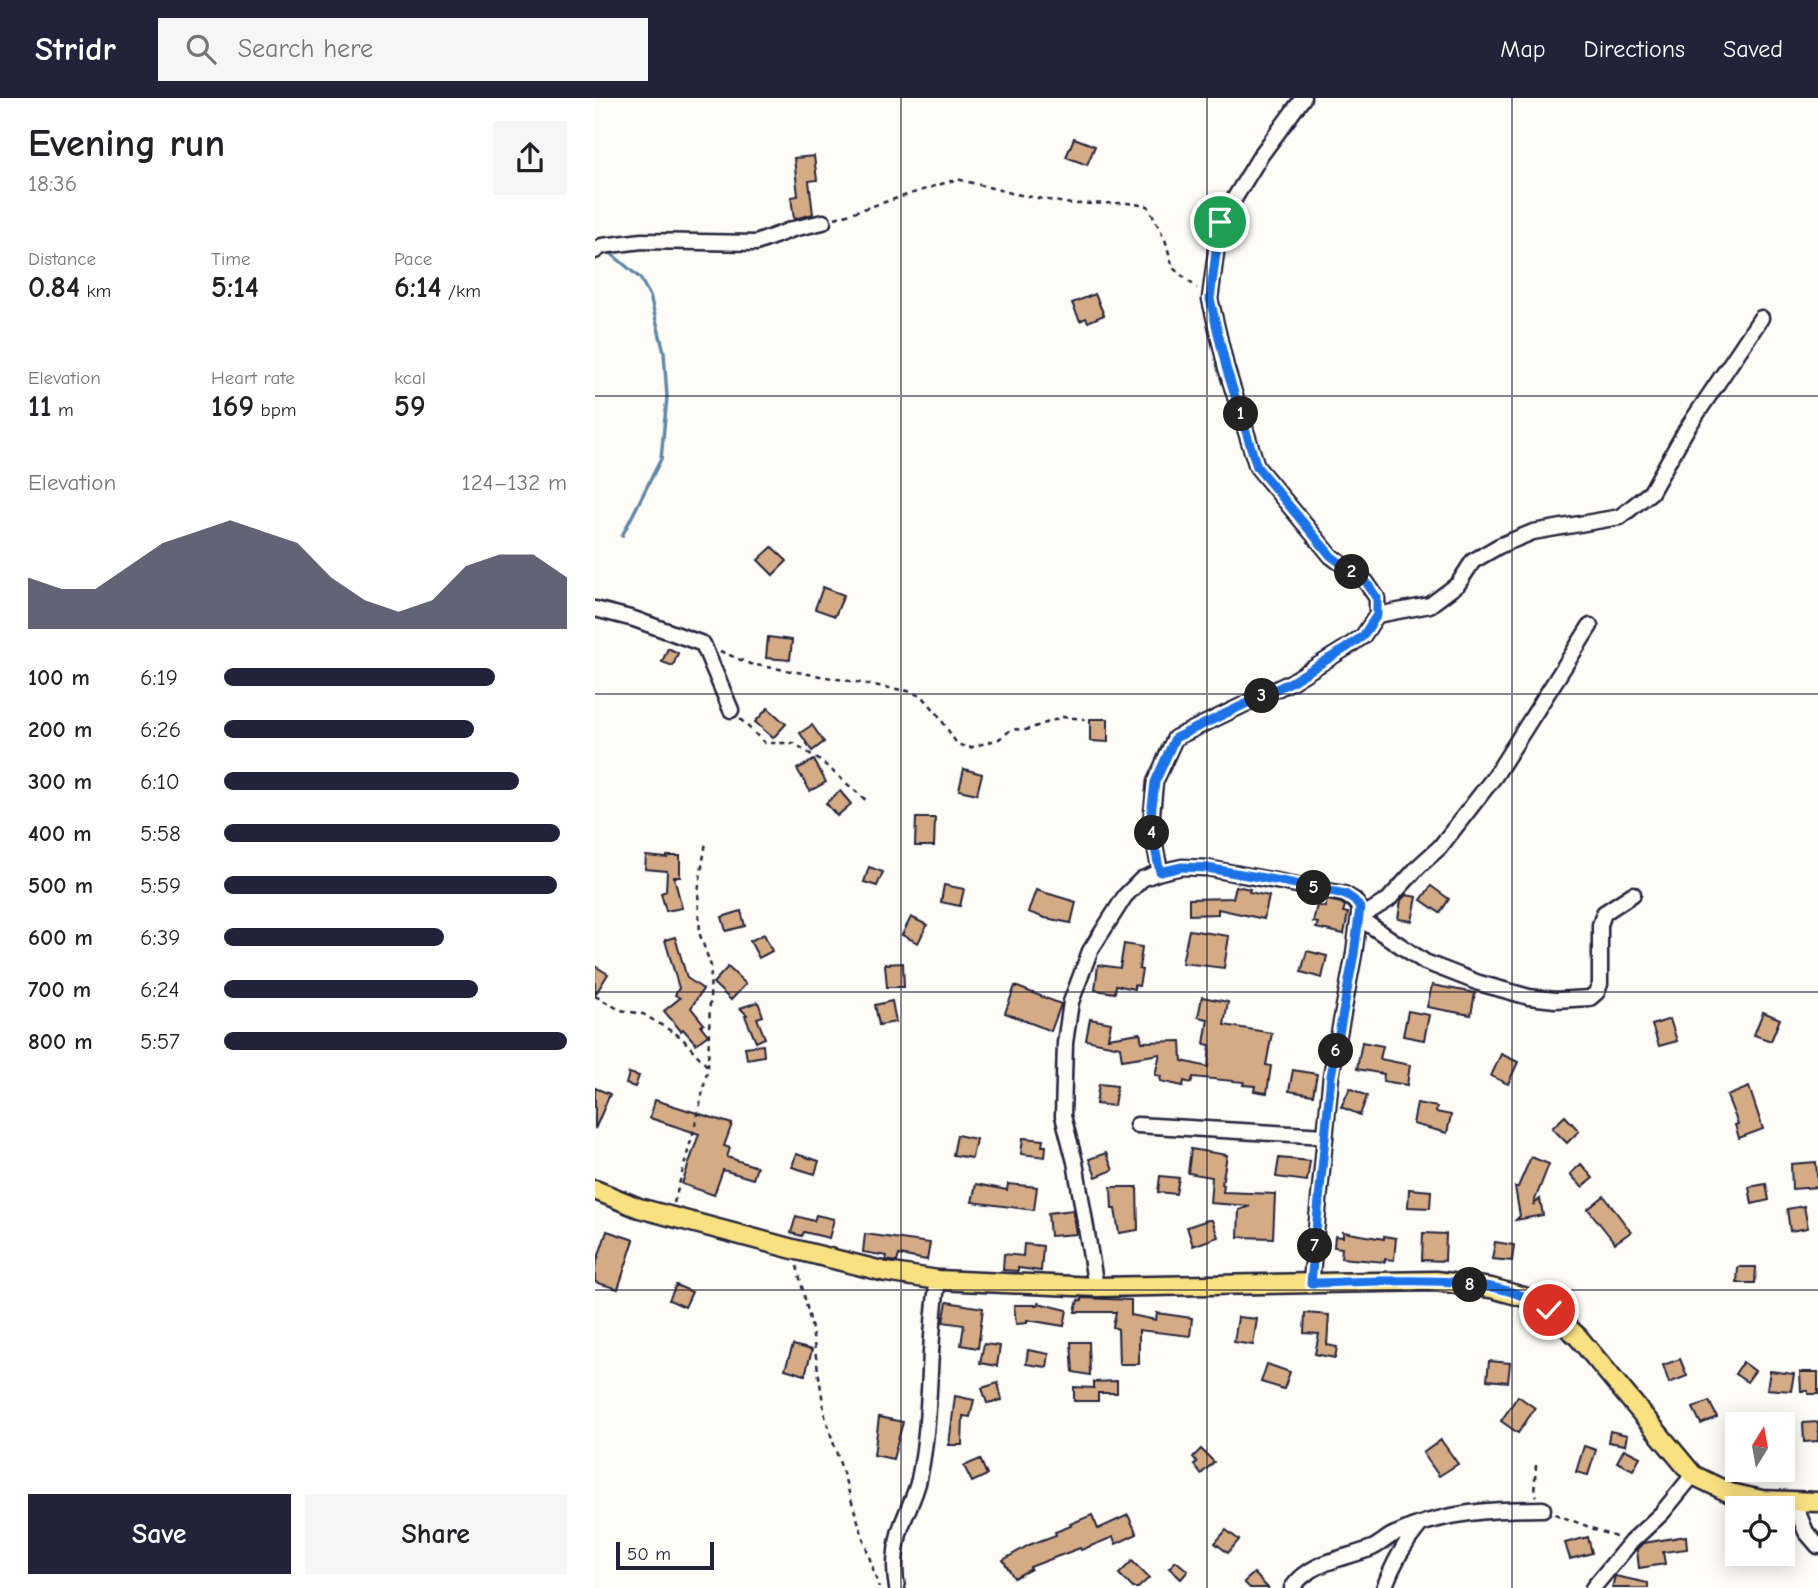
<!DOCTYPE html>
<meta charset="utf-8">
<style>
body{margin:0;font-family:"Comic Neue",sans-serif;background:#f6f6f6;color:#202124;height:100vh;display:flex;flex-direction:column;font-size:26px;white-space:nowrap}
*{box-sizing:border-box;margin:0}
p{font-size:23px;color:#757577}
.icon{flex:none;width:38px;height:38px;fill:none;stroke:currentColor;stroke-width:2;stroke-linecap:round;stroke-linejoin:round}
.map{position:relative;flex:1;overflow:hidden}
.details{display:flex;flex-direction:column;background:#fff;width:595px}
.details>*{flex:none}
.needle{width:46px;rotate:11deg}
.controls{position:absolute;left:1130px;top:1314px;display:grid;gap:14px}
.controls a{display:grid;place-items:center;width:70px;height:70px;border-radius:0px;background:#fff;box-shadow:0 4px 18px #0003;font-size:35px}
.scale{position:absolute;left:21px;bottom:18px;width:98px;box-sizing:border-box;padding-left:7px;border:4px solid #22223b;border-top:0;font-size:19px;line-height:24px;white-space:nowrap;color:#22223b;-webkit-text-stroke:5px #fdfcf7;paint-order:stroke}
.pin{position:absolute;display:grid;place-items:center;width:60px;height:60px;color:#fff;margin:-30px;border:4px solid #fff;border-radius:50%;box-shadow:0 2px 7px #0007}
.km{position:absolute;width:35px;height:35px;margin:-18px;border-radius:50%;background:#222;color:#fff;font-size:19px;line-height:35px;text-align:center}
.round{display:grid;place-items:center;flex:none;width:74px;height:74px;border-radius:0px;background:#f6f6f6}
.head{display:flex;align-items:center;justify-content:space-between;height:119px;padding:0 28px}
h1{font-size:38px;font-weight:700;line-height:52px}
.stats{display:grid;grid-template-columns:repeat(3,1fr);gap:10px;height:119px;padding:7px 28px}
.stats div{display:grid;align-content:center}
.stats b{font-size:30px;font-weight:700}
.stats small{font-size:19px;font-weight:400}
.stats p{font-size:19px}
.chart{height:196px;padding:14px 28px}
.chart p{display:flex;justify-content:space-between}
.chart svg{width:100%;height:126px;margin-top:7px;fill:#22223b;opacity:.7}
.button{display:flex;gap:14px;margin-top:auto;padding:14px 28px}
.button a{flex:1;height:80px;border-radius:0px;background:#22223b;color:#fff;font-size:28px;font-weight:700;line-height:80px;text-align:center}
.button a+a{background:#f6f6f6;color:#202124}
ul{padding:0 28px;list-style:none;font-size:23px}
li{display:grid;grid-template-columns:112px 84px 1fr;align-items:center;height:52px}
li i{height:18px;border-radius:9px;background:#22223b}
header{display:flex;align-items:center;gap:42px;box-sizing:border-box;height:98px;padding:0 35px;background:#22223b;color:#fff}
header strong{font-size:33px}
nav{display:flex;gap:38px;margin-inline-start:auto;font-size:24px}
.search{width:490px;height:63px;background:#f6f6f6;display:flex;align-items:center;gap:18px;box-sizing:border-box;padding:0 24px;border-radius:0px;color:#757577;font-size:26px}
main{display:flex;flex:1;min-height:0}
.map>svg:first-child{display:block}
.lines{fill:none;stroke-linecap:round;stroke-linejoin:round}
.stream{stroke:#6388a6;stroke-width:3.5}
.building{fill:#d5ab86;stroke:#22223b;stroke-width:2}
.minor-casing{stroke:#22223b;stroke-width:19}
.major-casing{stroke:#22223b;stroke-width:23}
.path{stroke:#22223b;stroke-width:2.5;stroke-dasharray:5 5;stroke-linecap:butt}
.minor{stroke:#fdfcf7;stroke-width:14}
.major{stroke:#f9e181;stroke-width:18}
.route-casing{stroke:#fff;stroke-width:14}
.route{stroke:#1a73e8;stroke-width:9}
.grid{fill:none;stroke:#22223b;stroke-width:2;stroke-opacity:0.55}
</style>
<header>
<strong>Stridr</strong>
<div class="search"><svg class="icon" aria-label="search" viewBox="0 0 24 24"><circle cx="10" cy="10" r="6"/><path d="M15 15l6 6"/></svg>Search here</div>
<nav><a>Map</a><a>Directions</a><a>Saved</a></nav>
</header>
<main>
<section class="details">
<div class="head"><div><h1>Evening run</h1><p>18:36</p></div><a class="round"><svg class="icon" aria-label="share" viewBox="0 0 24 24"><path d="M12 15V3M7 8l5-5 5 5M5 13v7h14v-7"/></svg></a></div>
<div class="stats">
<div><p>Distance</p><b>0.84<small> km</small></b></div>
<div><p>Time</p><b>5:14</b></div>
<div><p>Pace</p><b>6:14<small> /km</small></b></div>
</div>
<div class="stats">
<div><p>Elevation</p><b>11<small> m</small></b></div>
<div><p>Heart rate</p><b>169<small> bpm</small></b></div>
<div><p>kcal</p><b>59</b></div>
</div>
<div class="chart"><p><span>Elevation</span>124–132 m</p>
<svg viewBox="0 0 160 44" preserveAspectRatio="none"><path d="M0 44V26L10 30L20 30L30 22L40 14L50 10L60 6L70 10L80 14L90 26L100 34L110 38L120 34L130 22L140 18L150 18L160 26V44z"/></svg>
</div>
<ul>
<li><b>100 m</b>6:19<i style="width:79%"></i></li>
<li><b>200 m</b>6:26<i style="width:73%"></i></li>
<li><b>300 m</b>6:10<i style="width:86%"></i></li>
<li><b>400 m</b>5:58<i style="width:98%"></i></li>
<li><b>500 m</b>5:59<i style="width:97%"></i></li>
<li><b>600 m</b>6:39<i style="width:64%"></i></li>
<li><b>700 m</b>6:24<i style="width:74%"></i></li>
<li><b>800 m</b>5:57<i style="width:100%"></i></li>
</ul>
<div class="button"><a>Save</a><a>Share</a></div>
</section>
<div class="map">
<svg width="1223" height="1490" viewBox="0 0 1223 1490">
<rect width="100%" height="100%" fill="#fdfcf7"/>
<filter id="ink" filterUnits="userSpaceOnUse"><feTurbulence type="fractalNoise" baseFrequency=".0143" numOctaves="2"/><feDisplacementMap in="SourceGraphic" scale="14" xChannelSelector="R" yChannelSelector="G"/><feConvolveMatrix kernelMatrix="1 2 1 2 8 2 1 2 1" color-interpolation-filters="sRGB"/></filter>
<g filter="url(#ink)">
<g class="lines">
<polyline class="stream" points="12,152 45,180 55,198 69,254 72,299 66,361 27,438"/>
</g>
<g class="building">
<polygon points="479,40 500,48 492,67 471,59"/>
<polygon points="219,58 222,82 214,83 218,116 199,121 196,99 203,98 199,60"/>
<polygon points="500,196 509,217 493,224 491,220 485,223 477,205"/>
<polygon points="177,449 192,463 178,477 163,462"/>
<polygon points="228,489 249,497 240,518 220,511"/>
<polygon points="173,539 197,542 195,562 171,560"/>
<polygon points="73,550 83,555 78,568 67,564"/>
<polygon points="173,610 191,626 178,640 160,624"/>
<polygon points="495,621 513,621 513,644 495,643"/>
<polygon points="217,627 229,644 217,653 205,635"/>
<polygon points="219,662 231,684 215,693 202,671"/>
<polygon points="369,671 387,676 382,696 364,692"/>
<polygon points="245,693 256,706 242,718 231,705"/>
<polygon points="321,720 340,720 339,748 320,748"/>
<polygon points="51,758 72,760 72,758 85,758 85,779 79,779 87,810 71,813 66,795 71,793 72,773 50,771"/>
<polygon points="274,769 288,774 282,788 269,784"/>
<polygon points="349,787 369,791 365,808 346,804"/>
<polygon points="641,788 655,791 654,794 674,798 669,821 623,811 623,816 594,817 594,801 638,800"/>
<polygon points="836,788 854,801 845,815 826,802"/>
<polygon points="441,792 481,804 476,825 450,820 433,814"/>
<polygon points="811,797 822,799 817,823 803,821 806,802"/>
<polygon points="732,802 746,805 750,808 748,814 753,815 749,836 721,830 723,825 718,824 722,807 730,809"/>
<polygon points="146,813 150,828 131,833 127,819"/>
<polygon points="316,819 332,827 323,845 307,837"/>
<polygon points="594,832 634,838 629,870 587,865"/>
<polygon points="169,836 177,853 164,860 155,843"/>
<polygon points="80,839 92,880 108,891 96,910 109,926 106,928 113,937 101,946 88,931 86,933 69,913 85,900 80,897 84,890 70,842"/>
<polygon points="529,846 547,849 544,871 547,872 544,888 539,887 539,891 521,887 520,895 500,892 503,867 525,870"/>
<polygon points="712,853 732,858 727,880 706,874"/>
<polygon points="308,865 309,889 292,889 290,866"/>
<polygon points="0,868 13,876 0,897"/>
<polygon points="133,869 151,886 136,902 118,885"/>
<polygon points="837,887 880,895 876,917 832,909"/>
<polygon points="420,888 466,906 456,933 410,915"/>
<polygon points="607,899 633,904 629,927 677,935 671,967 676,968 672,995 659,993 660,988 648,987 649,984 598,979 596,985 589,983 588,988 565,983 566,978 560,977 565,956 527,962 525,949 491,942 495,921 516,925 513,940 545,935 547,944 586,943 587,963 613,969 615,947 609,946 613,921 603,919"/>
<polygon points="297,903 301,924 284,927 280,907"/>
<polygon points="163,904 168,918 162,920 170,940 161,944 150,918 152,917 145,910"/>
<polygon points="813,913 834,917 829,942 808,938"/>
<polygon points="1168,914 1185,921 1176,943 1159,937"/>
<polygon points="1075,921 1082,943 1064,948 1057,927"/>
<polygon points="767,944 788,948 785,961 815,967 812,987 788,983 789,976 762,971"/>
<polygon points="168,947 169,958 152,961 150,949"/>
<polygon points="906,956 923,964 913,986 896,978"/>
<polygon points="698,972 722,976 718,997 694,993"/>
<polygon points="34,975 44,978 40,989 31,986"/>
<polygon points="504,986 522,988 519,1008 501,1006"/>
<polygon points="1154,989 1168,1031 1144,1040 1140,1027 1143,1026 1132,998"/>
<polygon points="0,990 15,996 0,1031"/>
<polygon points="755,990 772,998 765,1017 746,1009"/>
<polygon points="60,1002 137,1026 129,1048 135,1050 132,1059 162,1069 158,1081 128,1072 119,1097 87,1086 104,1036 55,1020"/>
<polygon points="822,1005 842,1009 841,1014 856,1017 852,1035 818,1026"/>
<polygon points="970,1018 984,1033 972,1045 957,1030"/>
<polygon points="362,1037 381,1041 377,1060 358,1057"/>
<polygon points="428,1040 448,1042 447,1048 451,1048 450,1059 426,1056"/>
<polygon points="596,1051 632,1057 627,1086 629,1087 628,1094 680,1096 678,1140 643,1139 644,1112 655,1108 615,1105 617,1079 593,1075"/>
<polygon points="511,1055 518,1072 501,1079 494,1061"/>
<polygon points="201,1056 224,1063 220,1076 197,1069"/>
<polygon points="936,1059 954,1066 938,1107 945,1101 948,1117 921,1122 925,1118 920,1089 923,1089"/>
<polygon points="684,1060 715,1063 712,1083 681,1079"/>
<polygon points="1221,1064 1223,1089 1197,1091 1196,1066"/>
<polygon points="986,1066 998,1080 987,1089 975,1076"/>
<polygon points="565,1078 584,1080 581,1096 563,1094"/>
<polygon points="381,1086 412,1092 413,1086 442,1089 439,1112 377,1104"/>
<polygon points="1171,1086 1174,1102 1157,1106 1154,1089"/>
<polygon points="516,1089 542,1089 543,1132 524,1135 520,1111 517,1111"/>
<polygon points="814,1091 836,1093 835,1110 813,1109"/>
<polygon points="1009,1098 1036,1134 1020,1145 993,1111"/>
<polygon points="1209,1108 1213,1130 1195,1133 1192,1111"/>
<polygon points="478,1112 482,1136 455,1138 453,1115"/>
<polygon points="221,1117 239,1121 234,1140 209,1134 207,1138 196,1135 201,1118 219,1123"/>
<polygon points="613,1122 617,1122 623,1139 598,1148 592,1129"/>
<polygon points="12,1133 39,1142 23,1191 0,1184 0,1169"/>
<polygon points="748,1134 789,1141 789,1138 801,1140 799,1162 790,1161 790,1164 746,1160 747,1150 739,1149 740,1138 748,1139"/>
<polygon points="828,1135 851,1136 850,1163 827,1162"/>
<polygon points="270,1136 335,1145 332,1162 304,1157 302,1164 291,1162 292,1158 268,1154"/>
<polygon points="900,1144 919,1147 917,1163 897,1161"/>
<polygon points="429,1146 448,1148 446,1173 423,1170 423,1173 408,1172 409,1156 428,1158"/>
<polygon points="1143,1169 1161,1169 1160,1185 1142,1185"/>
<polygon points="81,1187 97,1194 90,1209 74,1202"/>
<polygon points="487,1200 536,1202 536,1217 561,1222 562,1215 597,1220 595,1238 544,1232 544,1266 524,1266 523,1231 518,1229 521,1214 480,1214 483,1202 487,1203"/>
<polygon points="352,1204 388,1210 383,1250 366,1247 369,1227 348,1224"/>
<polygon points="443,1205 472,1212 469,1228 432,1222 432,1225 421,1226 419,1207 442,1207"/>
<polygon points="710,1215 734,1217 732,1247 742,1249 740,1260 720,1256 724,1236 709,1235"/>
<polygon points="643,1219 662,1221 658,1247 639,1244"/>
<polygon points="476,1244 494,1244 495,1277 478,1274"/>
<polygon points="389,1246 405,1248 402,1268 385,1265"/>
<polygon points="198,1247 217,1252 210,1277 190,1271"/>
<polygon points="433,1252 454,1256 452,1269 431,1266"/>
<polygon points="1085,1261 1092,1278 1074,1285 1068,1267"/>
<polygon points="894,1263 915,1265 913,1284 892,1282"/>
<polygon points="1148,1264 1160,1273 1152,1284 1140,1276"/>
<polygon points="672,1266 695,1274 689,1291 666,1284"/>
<polygon points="1175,1273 1199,1276 1196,1293 1172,1291"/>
<polygon points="1205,1274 1223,1274 1223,1296 1213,1296 1213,1293 1206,1293"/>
<polygon points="522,1283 522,1295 503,1295 503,1303 479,1303 479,1289 499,1290 499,1284"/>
<polygon points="403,1285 407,1302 392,1305 387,1290"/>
<polygon points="360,1298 379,1302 375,1319 368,1318 367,1347 354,1347"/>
<polygon points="923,1298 940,1310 923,1335 906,1323"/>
<polygon points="1114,1303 1122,1319 1106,1326 1098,1310"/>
<polygon points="1167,1316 1196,1321 1195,1326 1165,1326"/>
<polygon points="284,1319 308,1324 298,1361 279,1357"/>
<polygon points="1223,1324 1223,1343 1209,1344 1208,1325"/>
<polygon points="1015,1333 1032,1337 1030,1347 1013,1344"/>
<polygon points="846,1342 863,1366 844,1378 828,1355"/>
<polygon points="989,1348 1001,1352 993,1377 981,1374"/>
<polygon points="606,1351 619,1364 606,1376 599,1367 602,1364 598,1359"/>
<polygon points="1029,1351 1045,1359 1038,1372 1022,1364"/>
<polygon points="385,1361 392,1377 377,1384 369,1368"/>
<polygon points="497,1417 503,1431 533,1417 542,1436 521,1446 518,1439 486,1452 485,1450 461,1459 435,1469 436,1471 419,1480 408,1462 434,1447 461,1437 460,1434 476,1428 475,1426"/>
<polygon points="631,1432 644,1442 633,1455 620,1445"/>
<polygon points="1091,1438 1092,1451 1068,1454 1070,1466 1044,1470 1042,1452 1049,1445"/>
<polygon points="993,1439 997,1455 975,1461 970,1445"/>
<polygon points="537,1463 554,1480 543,1490 538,1490 524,1476"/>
<polygon points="581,1463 593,1473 586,1481 574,1470"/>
<polygon points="659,1475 673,1490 655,1490 649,1484"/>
<polygon points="1020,1478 1053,1485 1053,1490 1017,1490"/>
</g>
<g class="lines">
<defs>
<g id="minor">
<polyline points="0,153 7,148 47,143 161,145 198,131 228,124"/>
<polyline points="0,511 39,521 108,546 136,612"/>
<polyline points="782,517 835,507 863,486 878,463 904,448 938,434 1025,419 1056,394 1091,332 1166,220"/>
<polyline points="995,528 900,678 845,749 824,768 793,802 764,820 830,864 884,885 934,899 960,902 995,900 1002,894 1005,886 1005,827 1009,815 1038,796"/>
<polyline points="565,774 556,726 560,684 580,640 696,584 751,550 768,538 782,517 782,500 771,484 736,458 662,369 631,269 615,201 625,124 666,57 708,0"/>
<polyline points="542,1027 730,1038"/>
<polyline points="501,1189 480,1064 468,1018 470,945 476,904 495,853 530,798 547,781 565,774 587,769 612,770 749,796 759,802 765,810 759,856 736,978 716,1185"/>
<polyline points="1199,1405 1211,1434 1223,1448"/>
<path d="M302 1490C299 1474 300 1453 304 1436 309 1417 320 1400 324 1381 338 1315 332 1247 343 1182"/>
<path d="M697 1490C715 1463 750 1461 777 1450 786 1446 792 1439 800 1436 847 1414 898 1411 948 1411"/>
<path d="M789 1490C798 1466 808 1447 824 1428"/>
<polyline points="998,1490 1036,1444 1067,1415 1098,1377"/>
</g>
<polyline id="major" points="0,1092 44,1110 198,1151 291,1174 343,1182 501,1189 841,1183 896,1190 929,1199 954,1212 983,1239 1098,1377 1135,1395 1167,1402 1223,1404"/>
</defs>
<use href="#minor" class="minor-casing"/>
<use href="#major" class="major-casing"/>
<g class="path">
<polyline points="240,120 362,81 420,96 476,106 532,105 553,108 570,141 578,170 602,190"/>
<polyline points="125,553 155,566 313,593 328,599 342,615 362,646 374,650 404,641 417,631 431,632 468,619 490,621"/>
<polyline points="145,621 170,645 199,645 227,664 273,704"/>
<polyline points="0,898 25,912 48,916 86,939 113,969"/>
<polyline points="79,1105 102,1020 113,969 116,868 105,837 103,793 111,744"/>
<polyline points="202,1168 216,1226 230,1318 284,1490"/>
<polyline points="941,1367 939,1395 941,1398"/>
<polyline points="960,1416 1023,1440"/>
</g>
<use href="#minor" class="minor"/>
<use href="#major" class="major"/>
</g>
</g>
<g class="lines" filter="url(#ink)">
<defs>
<path id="route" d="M625 124 615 201 631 269 662 369 736 458 771 484 782 500V517L768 538 751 550 696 584 580 640 560 684 555 726 565 774 587 769 612 770 691 784 750 796 759 802 765 810 759 856 736 978 716 1185C776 1184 876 1175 930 1199 938 1203 946 1208 954 1212"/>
</defs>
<use href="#route" class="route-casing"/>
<use href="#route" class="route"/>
</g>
<path class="grid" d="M306 0V1490M612 0V1490M917 0V1490M0 298H1223M0 596H1223M0 894H1223M0 1192H1223"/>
</svg>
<div class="controls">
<a><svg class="needle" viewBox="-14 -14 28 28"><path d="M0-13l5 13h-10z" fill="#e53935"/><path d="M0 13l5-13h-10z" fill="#757577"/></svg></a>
<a><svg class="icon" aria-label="locate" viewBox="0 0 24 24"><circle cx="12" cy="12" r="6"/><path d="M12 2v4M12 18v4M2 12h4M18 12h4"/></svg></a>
</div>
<div class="scale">50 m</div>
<div class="pin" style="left:625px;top:124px;background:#1e9e55"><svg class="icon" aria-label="arrive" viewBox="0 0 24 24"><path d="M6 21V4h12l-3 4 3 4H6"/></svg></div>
<div class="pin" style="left:954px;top:1212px;background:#d93025"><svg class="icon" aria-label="check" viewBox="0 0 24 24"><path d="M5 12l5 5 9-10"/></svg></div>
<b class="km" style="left:646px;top:316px">1</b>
<b class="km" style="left:757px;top:474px">2</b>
<b class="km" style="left:667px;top:598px">3</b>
<b class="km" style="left:557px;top:735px">4</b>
<b class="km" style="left:719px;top:790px">5</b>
<b class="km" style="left:741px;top:953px">6</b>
<b class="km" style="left:720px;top:1148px">7</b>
<b class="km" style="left:875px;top:1187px">8</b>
</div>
</main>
